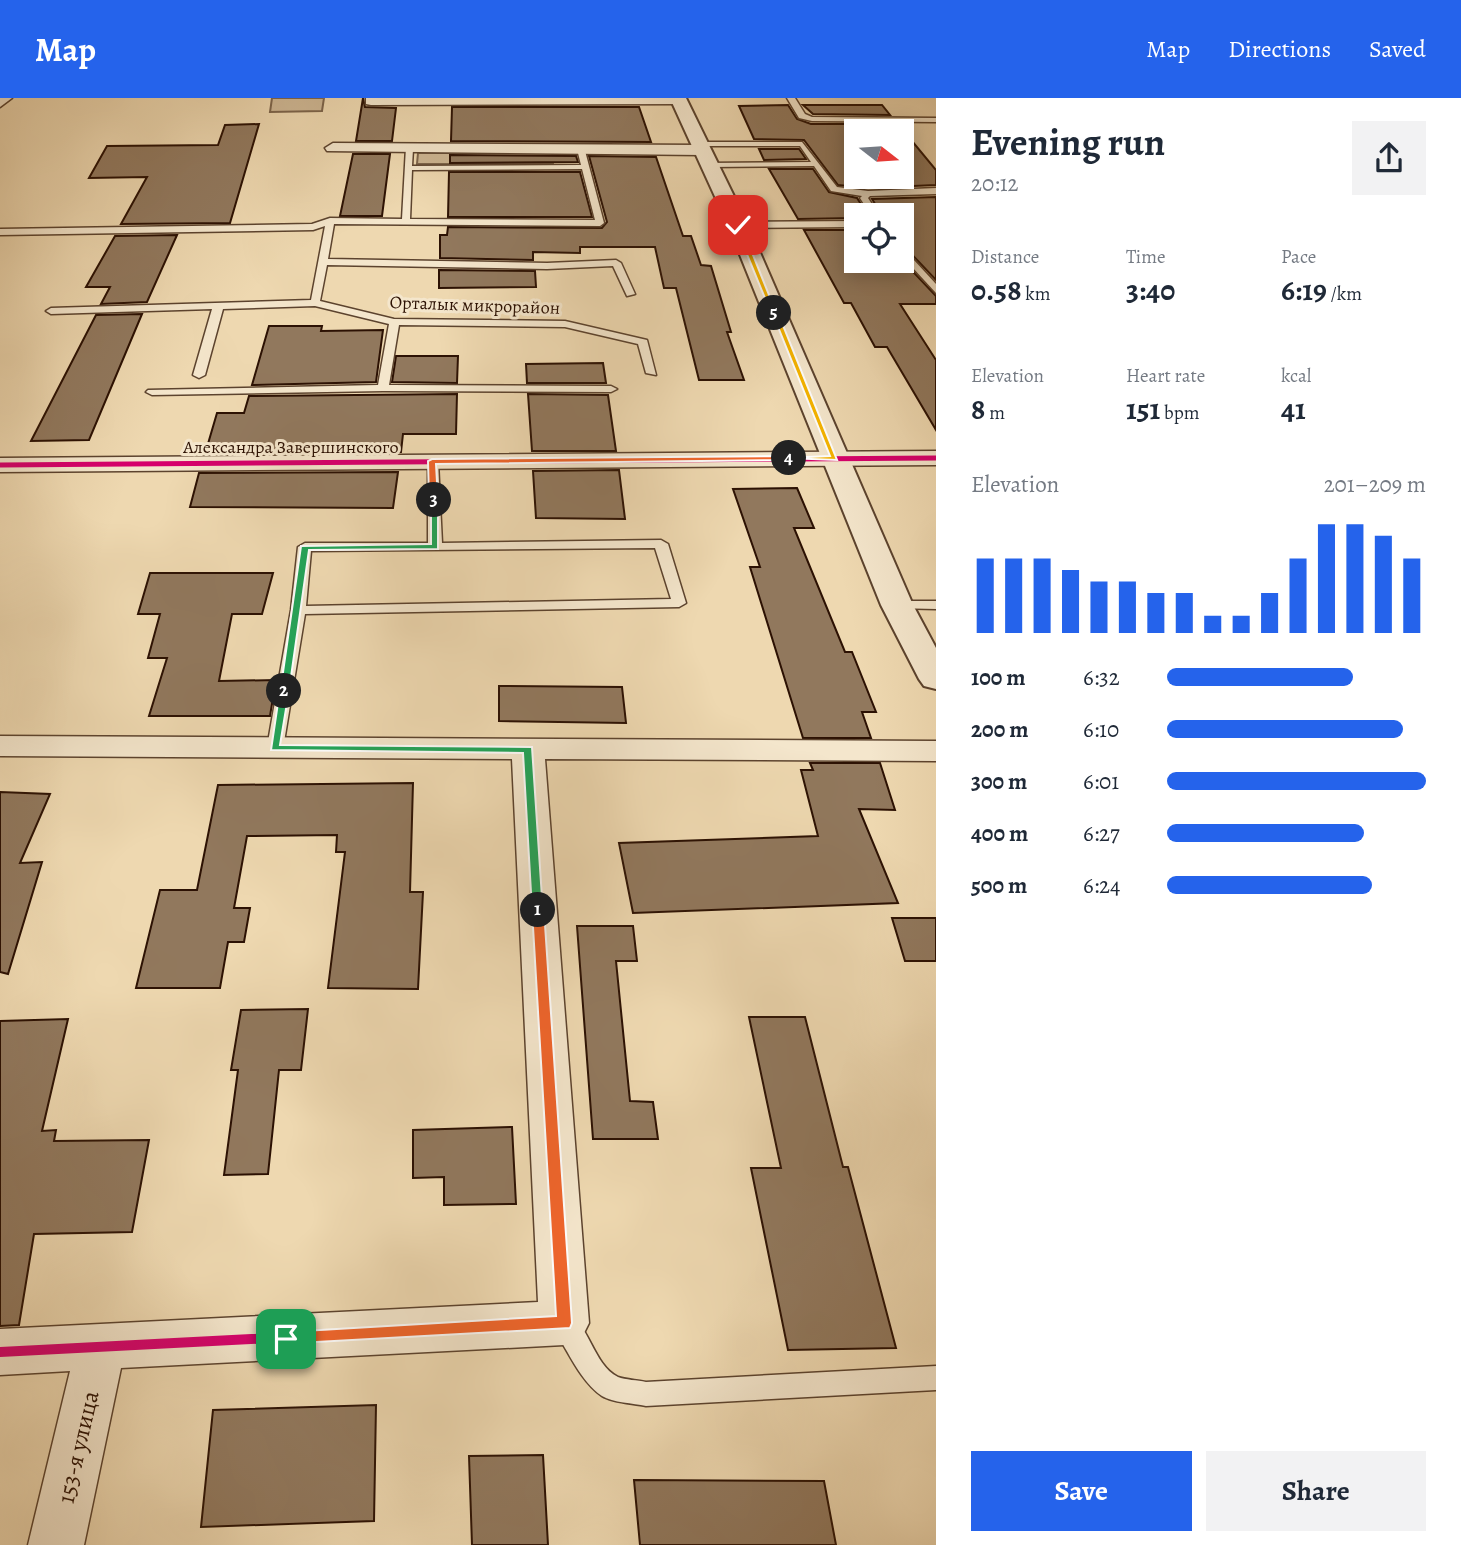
<!DOCTYPE html>
<meta charset="utf-8">
<style>
body{margin:0;font-family:Alegreya,serif;background:#f2f2f3;color:#1f2937;height:100vh;display:flex;flex-direction:column;font-size:26px;white-space:nowrap}
*{box-sizing:border-box;margin:0}
p{font-size:23px;color:#747a83}
.icon{flex:none;width:38px;height:38px;fill:none;stroke:currentColor;stroke-width:2;stroke-linecap:round;stroke-linejoin:round}
.map{position:relative;flex:1;overflow:hidden}
.sheet{display:flex;flex-direction:column;background:#fff;width:525px}
.sheet>*{flex:none}
.needle{width:46px;rotate:107deg}
.fabs{position:absolute;left:844px;top:21px;display:grid;gap:14px}
.fabs a{display:grid;place-items:center;width:70px;height:70px;border-radius:0px;background:#fff;box-shadow:0 4px 18px #0003;font-size:35px}
.pin{position:absolute;display:grid;place-items:center;width:60px;height:60px;color:#fff;margin:-30px;border-radius:14px;box-shadow:0 4px 10px #0006}
.km{position:absolute;width:35px;height:35px;margin:-18px;border-radius:50%;background:#222;color:#fff;font-size:19px;line-height:35px;text-align:center}
.round{display:grid;place-items:center;flex:none;width:74px;height:74px;border-radius:0px;background:#f2f2f3}
.summary{display:flex;align-items:center;justify-content:space-between;height:119px;padding:0 35px}
h1{font-size:38px;font-weight:700;line-height:52px}
.figures{display:grid;grid-template-columns:repeat(3,1fr);gap:10px;height:119px;padding:7px 35px}
.figures div{display:grid;align-content:center}
.figures b{font-size:30px;font-weight:700}
.figures small{font-size:19px;font-weight:400}
.figures p{font-size:19px}
.chart{height:196px;padding:14px 35px}
.chart p{display:flex;justify-content:space-between}
.chart svg{width:100%;height:126px;margin-top:7px;stroke:#2563eb;stroke-width:6}
.cta{display:flex;gap:14px;margin-top:auto;padding:14px 35px}
.cta a{flex:1;height:80px;border-radius:0px;background:#2563eb;color:#fff;font-size:28px;font-weight:700;line-height:80px;text-align:center}
.cta a+a{background:#f2f2f3;color:#1f2937}
ul{padding:0 35px;list-style:none;font-size:23px}
li{display:grid;grid-template-columns:112px 84px 1fr;align-items:center;height:52px}
li i{height:18px;border-radius:9px;background:#2563eb}
header{display:flex;align-items:center;gap:42px;box-sizing:border-box;height:98px;padding:0 35px;background:#2563eb;color:#fff}
header strong{font-size:33px}
nav{display:flex;gap:38px;margin-inline-start:auto;font-size:24px}
main{display:flex;flex:1;min-height:0}
.map>svg:first-child{display:block}
.green{fill:#cdb693;stroke:#7c644b;stroke-width:2}
.building{fill:#91785d;stroke:#2c1103;stroke-width:2;fill-rule:evenodd}
.lines{fill:none;stroke-linecap:round;stroke-linejoin:round}
.service-casing{stroke:#5c432e;stroke-width:3}
.minor-casing{stroke:#5c432e;stroke-width:3}
.tertiary-casing{stroke:#5c432e;stroke-width:4}
.service{fill:#f4e6cc;fill-rule:evenodd}
.minor{fill:#f4e6cc;fill-rule:evenodd}
.tertiary{fill:#f4e6cc;fill-rule:evenodd}
.cycleway-far3-casing{stroke:#f4e6cc;stroke-width:9}
.cycleway-far2-casing{stroke:#f4e6cc;stroke-width:10}
.cycleway-far1-casing{stroke:#f4e6cc;stroke-width:12}
.cycleway-casing{stroke:#f4e6cc;stroke-width:14}
.cycleway-far3{stroke:#d6006c;stroke-width:5}
.cycleway-far2{stroke:#d6006c;stroke-width:6}
.cycleway-far1{stroke:#d6006c;stroke-width:8}
.cycleway{stroke:#d6006c;stroke-width:10}
.split-1{fill:#f0652b;stroke:#fff;stroke-width:2}
.split-2{fill:#22a559;stroke:#fff;stroke-width:2}
.split-3{fill:#22a559;stroke:#fff;stroke-width:2}
.split-4{fill:#f0652b;stroke:#fff;stroke-width:2}
.split-5{fill:#f5b400;stroke:#fff;stroke-width:2}
.split-6{fill:#f5b400;stroke:#fff;stroke-width:2}
.labels{text-anchor:middle;stroke-width:6;stroke-linejoin:round;paint-order:stroke}
.far-street-label{font-size:18px;fill:#2c1103;stroke:#f4e6cc}
.near-street-label{font-size:24px;fill:#2c1103;stroke:#f4e6cc}
</style>
<header>
<strong>Map</strong>
<nav><a>Map</a><a>Directions</a><a>Saved</a></nav>
</header>
<main>
<div class="map">
<svg width="936" height="1447" viewBox="0 0 936 1447">
<rect width="100%" height="100%" fill="#eed8b0"/>
<filter id="stains"><feTurbulence type="fractalNoise" baseFrequency=".00286" numOctaves="4"/><feColorMatrix values="0 0 0 0 .2 0 0 0 0 .09 0 0 0 0 .02 0 0 0 .5 -.17"/></filter>
<radialGradient id="worn" r=".72"><stop offset=".6" stop-color="#630" stop-opacity="0"/><stop offset="1" stop-color="#630" stop-opacity=".3"/></radialGradient>
<g class="green">
<polygon points="272,0 324,0 322,13 270,14"/>
<polygon points="418,55 552,55 553,66 417,66"/>
</g>
<g class="building">
<polygon points="363,0 365,9 396,10 392,43 356,43"/>
<path d="M788 7 797 21 811 26H898L936 72V87L868 90 838 87 804 42 754 41 739 8ZM856 33H901V79H856Z"/>
<polygon points="803,7 882,7 890,17 813,16"/>
<polygon points="452,9 639,9 651,44 451,43"/>
<polygon points="259,26 230,125 121,126 147,79 89,80 107,48 218,47 225,27"/>
<polygon points="759,51 799,51 806,61 764,62"/>
<polygon points="353,56 390,56 382,118 340,118"/>
<polygon points="450,57 576,58 578,64 450,65"/>
<polygon points="589,58 656,59 683,138 691,138 701,167 711,168 731,234 727,234 744,282 699,282 676,190 664,190 655,149 580,149 580,155 533,154 533,162 440,160 440,137 447,137 448,129 602,130 607,124"/>
<polygon points="769,71 813,71 829,94 857,100 868,117 856,117 856,120 798,121"/>
<polygon points="449,74 580,74 592,119 448,119"/>
<polygon points="936,99 936,182 901,145 901,117 882,117 872,101"/>
<polygon points="804,132 856,132 856,163 901,161 936,198 936,206 900,206 936,262 936,332 887,249 875,249 851,205 844,205"/>
<polygon points="177,137 147,204 101,206 110,189 86,189 115,138"/>
<polygon points="439,172 535,173 536,189 439,190"/>
<polygon points="142,216 89,342 31,343 96,217"/>
<polygon points="269,228 322,228 321,233 383,232 376,284 252,287"/>
<polygon points="396,258 458,258 457,285 392,284"/>
<polygon points="603,265 606,285 527,285 526,266"/>
<polygon points="457,296 456,336 403,336 401,354 205,356 217,315 244,315 249,298"/>
<polygon points="528,296 608,297 616,353 532,353"/>
<polygon points="619,372 625,421 536,420 533,373"/>
<polygon points="398,374 393,410 190,409 199,375"/>
<polygon points="797,390 814,430 794,430 845,554 852,554 876,614 862,614 871,640 803,640 750,469 760,469 733,391"/>
<polygon points="150,475 273,475 262,516 232,516 219,583 276,582 270,618 149,618 167,560 148,560 160,516 138,516"/>
<polygon points="499,588 622,589 626,625 499,623"/>
<polygon points="810,665 880,665 895,712 859,711 898,805 633,815 619,745 818,738 801,672 813,672"/>
<polygon points="413,685 410,794 423,794 418,891 328,890 345,754 336,754 337,737 247,738 234,810 250,810 244,844 228,844 220,890 136,890 160,792 197,792 218,687"/>
<polygon points="0,694 50,696 20,765 42,764 8,876 0,874"/>
<polygon points="892,820 936,820 936,863 905,863"/>
<polygon points="577,828 633,828 637,863 616,863 630,1003 653,1004 658,1041 593,1041"/>
<polygon points="308,911 301,972 279,972 268,1076 224,1077 238,972 231,972 241,912"/>
<polygon points="749,919 805,919 843,1069 848,1069 896,1250 788,1252 751,1070 781,1070"/>
<polygon points="68,921 42,1033 56,1032 54,1043 149,1042 132,1134 34,1136 19,1227 0,1228 0,923"/>
<polygon points="512,1029 516,1106 444,1107 444,1079 413,1080 413,1032"/>
<polygon points="376,1307 374,1423 201,1429 213,1312"/>
<polygon points="543,1357 548,1447 472,1447 469,1358"/>
<polygon points="634,1382 824,1383 836,1447 640,1447"/>
</g>
<g class="lines">
<defs>
<g id="service">
<polygon points="787,0 795,0 805,16 812,19 936,20 936,24 812,23 799,20"/>
<polygon points="697,44 802,44 837,89 868,93 936,90 936,96 870,98 868,100 879,117 871,117 860,100 862,98 831,93 814,68 709,69 705,67 709,65 811,64 800,48 700,48"/>
<path d="M406 49 413 51 412 68 581 67 577 51 584 49 604 125 600 128 334 126 328 161 547 165 616 162 621 165 635 196 627 198 613 168 547 171 327 167 320 203 394 221 565 223 647 242 656 277 646 275 638 246 565 229 399 227 389 287 611 288 617 291 611 294 383 293 152 297 146 294 148 292 378 287 389 226 315 208 223 211 205 277 199 280 193 277 212 211 51 216 46 213 51 210 311 202 325 128 313 132 0 137V131L312 126 330 120 402 121ZM582 71 595 122 410 121 412 72Z"/>
<polygon points="856,123 856,129 738,130 734,127 738,124"/>
<polygon points="901,148 936,186 936,195 901,157"/>
<path d="M428 360 438 363 442 445 661 442 668 446 686 505 679 509 305 516 283 650 275 655 269 653 267 650 291 512 298 449 305 445H428ZM655 450 671 501 306 508 311 453Z"/>
<polygon points="897,503 936,503 936,511 892,510 892,504"/>
<path d="M564 1214C590 1224 592 1266 618 1279 625 1282 638 1282 646 1284L936 1268V1292L646 1308C633 1305 613 1305 602 1298 581 1284 568 1253 555 1233L552 1225 555 1217Z"/>
</g>
<g id="minor">
<polygon points="0,0 12,0 0,9"/>
<polygon points="366,0 685,0 686,2 679,6 371,7 366,6"/>
<polygon points="333,45 702,47 710,52 702,57 327,53 325,50"/>
<polygon points="936,353 936,367 0,374 0,360"/>
<polygon points="0,638 936,643 936,663 545,661 589,1225 581,1241 564,1247 121,1270 84,1447 28,1447 70,1273 0,1277 0,1231 538,1204 512,661 0,658"/>
</g>
<polygon id="tertiary" points="670,0 686,0 748,127 913,507 936,550 936,591 924,588 919,581 881,507 728,127"/>
</defs>
<use href="#service" class="service-casing"/>
<use href="#minor" class="minor-casing"/>
<use href="#tertiary" class="tertiary-casing"/>
<use href="#service" class="service"/>
<use href="#minor" class="minor"/>
<use href="#tertiary" class="tertiary"/>
<defs>
<polyline id="cycleway-far3" points="0,367 936,360"/>
<polyline id="cycleway-far2" points="528,651 533,736"/>
<polyline id="cycleway-far1" points="533,734 553,1051"/>
<polyline id="cycleway" points="0,1254 564,1225 553,1049"/>
</defs>
<use href="#cycleway-far3" class="cycleway-far3-casing"/>
<use href="#cycleway-far2" class="cycleway-far2-casing"/>
<use href="#cycleway-far1" class="cycleway-far1-casing"/>
<use href="#cycleway" class="cycleway-casing"/>
<use href="#cycleway-far3" class="cycleway-far3"/>
<use href="#cycleway-far2" class="cycleway-far2"/>
<use href="#cycleway-far1" class="cycleway-far1"/>
<use href="#cycleway" class="cycleway"/>
</g>
<polygon class="split-1" points="538,808 544,812 572,1225 570,1230 280,1246 280,1236 286,1234 556,1218 532,812"/>
<polygon class="split-2" points="280,591 289,593 280,647 532,649 543,815 532,812 523,655 271,652"/>
<polygon class="split-3" points="431,401 438,402 438,451 309,452 289,593 280,595 301,448 431,446"/>
<polygon class="split-4" points="789,358 792,362 436,366 438,402 434,405 429,402 428,363 432,361"/>
<polygon class="split-5" points="772,214 778,215 837,362 785,360 830,358"/>
<polygon class="split-6" points="738,125 741,127 777,217 771,215 735,127"/>
<g class="labels">
<g class="far-street-label">
<text transform="translate(475 207) rotate(2)" y="6">Орталык микрорайон</text>
<text x="291" y="355">Александра Завершинского</text>
</g>
<g class="near-street-label">
<text transform="translate(78 1349) rotate(-77)" y="8">153-я улица</text>
</g>
</g>
<rect width="100%" height="100%" filter="url(#stains)"/>
<rect width="100%" height="100%" fill="url(#worn)"/>
</svg>
<div class="fabs">
<a><svg class="needle" viewBox="-14 -14 28 28"><path d="M0-13l5 13h-10z" fill="#e53935"/><path d="M0 13l5-13h-10z" fill="#747a83"/></svg></a>
<a><svg class="icon" aria-label="locate" viewBox="0 0 24 24"><circle cx="12" cy="12" r="6"/><path d="M12 2v4M12 18v4M2 12h4M18 12h4"/></svg></a>
</div>
<div class="pin" style="left:286px;top:1241px;background:#1e9e55"><svg class="icon" aria-label="arrive" viewBox="0 0 24 24"><path d="M6 21V4h12l-3 4 3 4H6"/></svg></div>
<div class="pin" style="left:738px;top:127px;background:#d93025"><svg class="icon" aria-label="check" viewBox="0 0 24 24"><path d="M5 12l5 5 9-10"/></svg></div>
<b class="km" style="left:538px;top:812px">1</b>
<b class="km" style="left:284px;top:593px">2</b>
<b class="km" style="left:434px;top:402px">3</b>
<b class="km" style="left:789px;top:360px">4</b>
<b class="km" style="left:774px;top:215px">5</b>
</div>
<section class="sheet">
<div class="summary"><div><h1>Evening run</h1><p>20:12</p></div><a class="round"><svg class="icon" aria-label="share" viewBox="0 0 24 24"><path d="M12 15V3M7 8l5-5 5 5M5 13v7h14v-7"/></svg></a></div>
<div class="figures">
<div><p>Distance</p><b>0.58<small> km</small></b></div>
<div><p>Time</p><b>3:40</b></div>
<div><p>Pace</p><b>6:19<small> /km</small></b></div>
</div>
<div class="figures">
<div><p>Elevation</p><b>8<small> m</small></b></div>
<div><p>Heart rate</p><b>151<small> bpm</small></b></div>
<div><p>kcal</p><b>41</b></div>
</div>
<div class="chart"><p><span>Elevation</span>201–209 m</p>
<svg viewBox="0 0 160 44" preserveAspectRatio="none"><path d="M5 44V18M15 44V18M25 44V18M35 44V22M45 44V26M55 44V26M65 44V30M75 44V30M85 44V38M95 44V38M105 44V30M115 44V18M125 44V6M135 44V6M145 44V10M155 44V18"/></svg>
</div>
<ul>
<li><b>100 m</b>6:32<i style="width:72%"></i></li>
<li><b>200 m</b>6:10<i style="width:91%"></i></li>
<li><b>300 m</b>6:01<i style="width:100%"></i></li>
<li><b>400 m</b>6:27<i style="width:76%"></i></li>
<li><b>500 m</b>6:24<i style="width:79%"></i></li>
</ul>
<div class="cta"><a>Save</a><a>Share</a></div>
</section>
</main>
